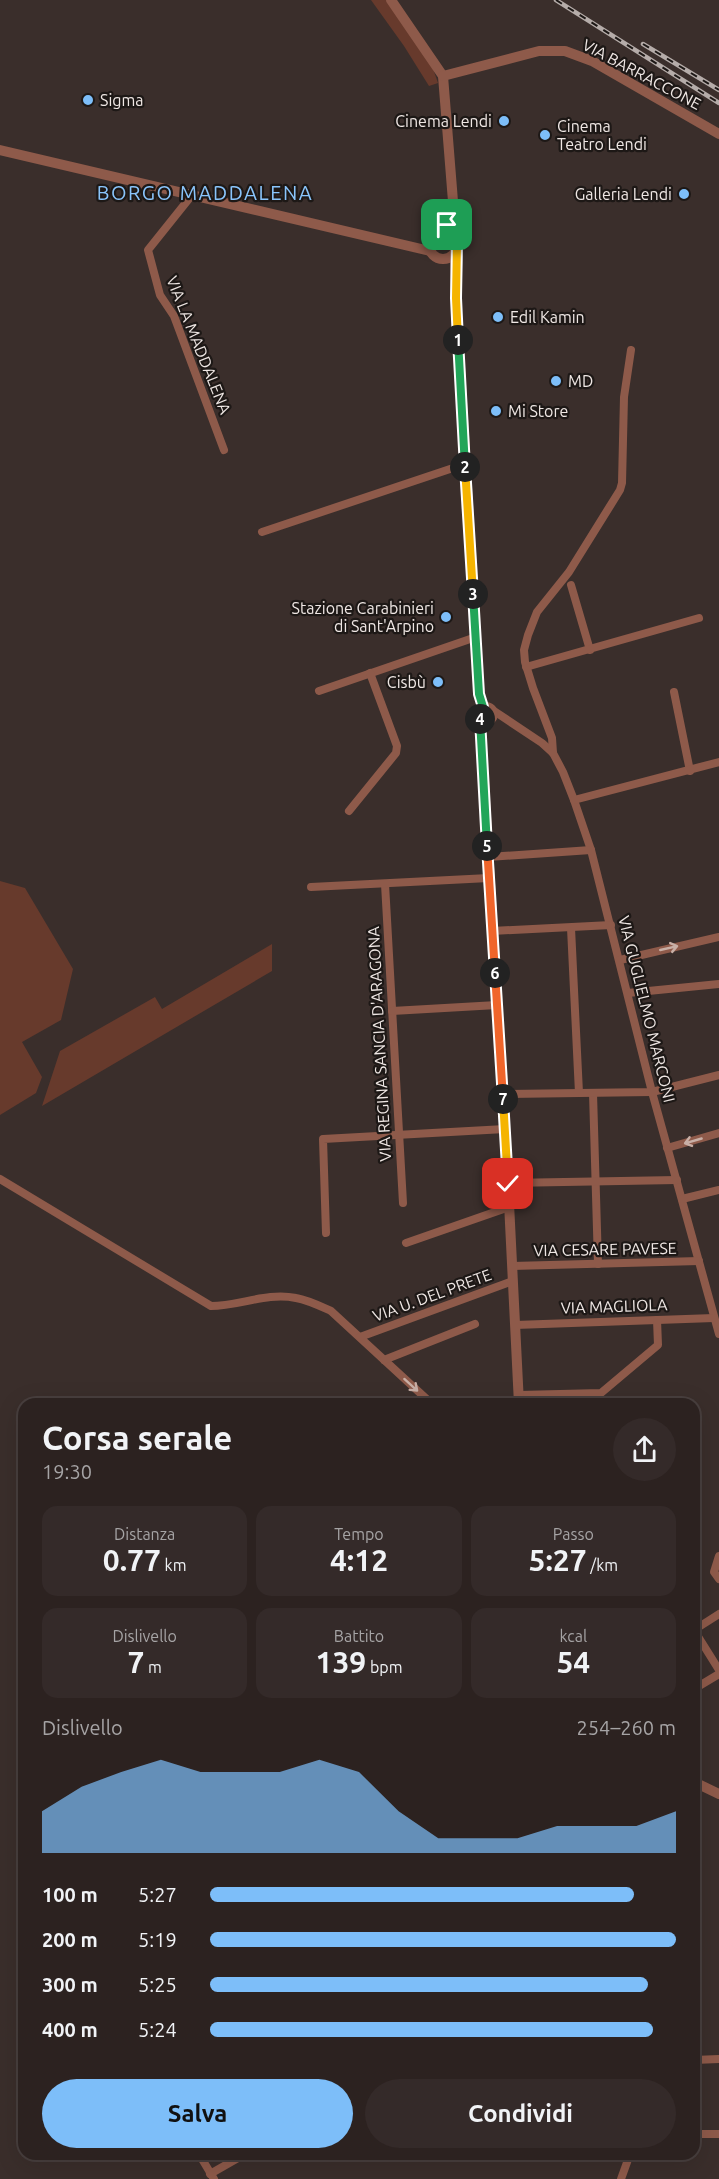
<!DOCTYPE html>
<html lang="it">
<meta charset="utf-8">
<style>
body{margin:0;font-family:Ubuntu,sans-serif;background:#342a29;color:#f1f3f6;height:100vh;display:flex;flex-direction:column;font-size:22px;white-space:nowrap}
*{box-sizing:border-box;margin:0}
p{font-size:20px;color:#a6a4a5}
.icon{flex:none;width:33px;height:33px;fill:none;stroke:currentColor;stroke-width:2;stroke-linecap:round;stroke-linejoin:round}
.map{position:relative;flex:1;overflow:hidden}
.details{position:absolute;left:18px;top:1398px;width:682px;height:762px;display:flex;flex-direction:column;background:#2c2220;border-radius:18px;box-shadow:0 6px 24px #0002,0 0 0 2px #483f3e}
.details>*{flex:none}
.pin{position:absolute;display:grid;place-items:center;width:51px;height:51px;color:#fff;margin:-26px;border-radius:12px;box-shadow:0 3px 9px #0006}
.km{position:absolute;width:30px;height:30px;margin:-15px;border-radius:50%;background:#222;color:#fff;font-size:16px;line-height:30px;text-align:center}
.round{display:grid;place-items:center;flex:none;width:63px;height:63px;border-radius:32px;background:#342a29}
.summary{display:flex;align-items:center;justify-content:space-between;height:102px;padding:0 24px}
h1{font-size:33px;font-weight:600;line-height:45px}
.metrics{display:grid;grid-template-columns:repeat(3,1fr);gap:9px;height:102px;padding:6px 24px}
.metrics div{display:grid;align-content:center;border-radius:15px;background:#342a29;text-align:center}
.metrics b{font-size:30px;font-weight:600}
.metrics small{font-size:16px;font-weight:400}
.metrics p{font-size:16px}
.chart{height:168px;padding:12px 24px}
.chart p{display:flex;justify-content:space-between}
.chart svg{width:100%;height:108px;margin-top:6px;fill:#7dbef9;opacity:.7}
.button{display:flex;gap:12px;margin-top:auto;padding:12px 24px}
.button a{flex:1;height:69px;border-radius:36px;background:#7dbef9;color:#111;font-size:24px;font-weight:600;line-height:69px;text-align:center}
.button a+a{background:#342a29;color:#f1f3f6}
ul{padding:0 24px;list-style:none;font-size:20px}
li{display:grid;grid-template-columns:96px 72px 1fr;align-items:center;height:45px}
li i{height:15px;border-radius:8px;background:#7dbef9}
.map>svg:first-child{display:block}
.green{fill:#673a2c}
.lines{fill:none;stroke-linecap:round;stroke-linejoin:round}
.minor{stroke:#8e5a4a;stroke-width:8}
.tertiary{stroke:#8e5a4a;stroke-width:10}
.rail-casing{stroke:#b5aca9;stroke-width:4.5}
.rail{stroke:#1d1816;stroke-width:2;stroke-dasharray:7;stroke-linecap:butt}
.oneway{stroke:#c8afa6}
.split-1-casing{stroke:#fff;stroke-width:12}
.split-2-casing{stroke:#fff;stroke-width:12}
.split-3-casing{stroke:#fff;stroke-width:12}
.split-4-casing{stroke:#fff;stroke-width:12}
.split-5-casing{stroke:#fff;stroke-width:12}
.split-6-casing{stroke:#fff;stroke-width:12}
.split-7-casing{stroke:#fff;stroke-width:12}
.split-8-casing{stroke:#fff;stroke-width:12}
.split-1{stroke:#f5b400;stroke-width:8}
.split-2{stroke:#22a559;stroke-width:8}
.split-3{stroke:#f5b400;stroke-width:8}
.split-4{stroke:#22a559;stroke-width:8}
.split-5{stroke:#22a559;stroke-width:8}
.split-6{stroke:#f0652b;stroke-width:8}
.split-7{stroke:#f0652b;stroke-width:8}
.split-8{stroke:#f5b400;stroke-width:8}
.poi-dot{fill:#7dbef9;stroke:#1d1816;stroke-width:2}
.labels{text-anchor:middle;stroke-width:4.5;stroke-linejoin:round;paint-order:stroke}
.street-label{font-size:16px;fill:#efe7e4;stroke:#1d1816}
.poi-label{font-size:16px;fill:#efe7e4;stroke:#1d1816;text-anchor:start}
.quarter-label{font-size:20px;letter-spacing:1.5px;fill:#8ac5fc;stroke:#1d1816}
</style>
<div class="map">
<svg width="719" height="2179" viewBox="0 0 719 2179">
<rect width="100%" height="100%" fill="#3a2e2b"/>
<g class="green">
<polygon points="371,0 388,0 430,60 438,83 429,86 404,46"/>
<polygon points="0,881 25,888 73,969 61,1020 22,1042 42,1077 36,1093 0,1115"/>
<polygon points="272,944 272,971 42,1106 60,1051 155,997 162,1009"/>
</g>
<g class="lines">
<g class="minor">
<polyline points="192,195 148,250 160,295 174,316 224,450"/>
<polyline points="262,532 465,464"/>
<polyline points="571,585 590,650"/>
<polyline points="526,667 699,618"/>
<polyline points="319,691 476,637"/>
<polyline points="674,692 690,771"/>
<polyline points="491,709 542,743 553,753 563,772 574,800 591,850 652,1092 719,1334"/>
<polyline points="553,753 552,738 533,688 525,662 524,650 528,635 537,612 569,572 620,490 622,483 624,397 631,350"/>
<polyline points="574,800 719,762"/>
<polyline points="349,811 396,753 397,746 370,673"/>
<polyline points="488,857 591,850"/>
<polyline points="385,884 403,1203"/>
<polyline points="311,887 489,878"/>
<polyline points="571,928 579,1093"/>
<polyline points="492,931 611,925"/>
<polyline points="620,960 719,937"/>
<polyline points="628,993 719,984"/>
<polyline points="392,1011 497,1005"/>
<polyline points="593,1093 598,1264"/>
<polyline points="502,1094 652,1092 719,1075"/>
<polyline points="667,1148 719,1133"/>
<path d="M0 1179 211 1306C239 1306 267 1292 296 1298 308 1300 320 1306 331 1311L432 1404"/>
<polyline points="508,1183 677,1180"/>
<polyline points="682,1199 719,1190"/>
<polyline points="326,1233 323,1139 505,1129"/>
<polyline points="406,1243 509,1207"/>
<polyline points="512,1266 699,1261"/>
<polyline points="515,1325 714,1318"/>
<polyline points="360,1337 513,1281"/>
<polyline points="384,1360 475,1324"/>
<polyline points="519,1395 601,1393 658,1345 657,1320"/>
<polyline points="719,1556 714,1572 719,1579"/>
<polyline points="694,1630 719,1670"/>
<polyline points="694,1630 719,1614"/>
<polyline points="694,1689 719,1674"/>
<polyline points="694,2060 719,2059"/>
<polyline points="694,2134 719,2134"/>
<polyline points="199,2154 214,2179"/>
<polyline points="210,2174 245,2154"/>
<polyline points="621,2179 630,2154"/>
</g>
<g class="tertiary">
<polyline points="391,0 443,76 456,239"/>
<polyline points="443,76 539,51 565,51 592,61 719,134"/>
<polyline points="0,150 430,251"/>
<circle cx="443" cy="245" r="14"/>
<polyline points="455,251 456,298 479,694 483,707"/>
<circle cx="486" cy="714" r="7"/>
<polyline points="480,717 508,1183 519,1404"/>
<polyline points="694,1782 719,1794"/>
</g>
<defs>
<g id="rail">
<polyline points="556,0 719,103"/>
<polyline points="643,44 719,90"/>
</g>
</defs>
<use href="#rail" class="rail-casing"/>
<use href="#rail" class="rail"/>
</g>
<defs><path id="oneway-shaft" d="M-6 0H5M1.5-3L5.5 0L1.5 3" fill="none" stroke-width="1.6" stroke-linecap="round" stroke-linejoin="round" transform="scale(1.5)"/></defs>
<g class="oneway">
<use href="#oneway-shaft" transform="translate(669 948) rotate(-13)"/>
<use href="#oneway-shaft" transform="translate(693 1141) rotate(164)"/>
<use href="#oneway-shaft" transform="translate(411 1385) rotate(42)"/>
</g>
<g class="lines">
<defs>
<polyline id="split-1" points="447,225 442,231 450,232 457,243 456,298 458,340"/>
<polyline id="split-2" points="458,340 465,467"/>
<polyline id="split-3" points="465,467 473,594"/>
<polyline id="split-4" points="473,594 479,694 483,707 479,712 480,719"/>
<polyline id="split-5" points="480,719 487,846"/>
<polyline id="split-6" points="487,846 495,973"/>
<polyline id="split-7" points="495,973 503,1099"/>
<polyline id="split-8" points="503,1099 508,1184"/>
</defs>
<use href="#split-1" class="split-1-casing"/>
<use href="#split-2" class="split-2-casing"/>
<use href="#split-3" class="split-3-casing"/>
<use href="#split-4" class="split-4-casing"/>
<use href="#split-5" class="split-5-casing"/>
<use href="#split-6" class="split-6-casing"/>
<use href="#split-7" class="split-7-casing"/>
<use href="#split-8" class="split-8-casing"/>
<use href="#split-1" class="split-1"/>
<use href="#split-2" class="split-2"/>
<use href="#split-3" class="split-3"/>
<use href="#split-4" class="split-4"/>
<use href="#split-5" class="split-5"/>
<use href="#split-6" class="split-6"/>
<use href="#split-7" class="split-7"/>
<use href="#split-8" class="split-8"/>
</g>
<g class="poi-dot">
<circle cx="88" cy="100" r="6"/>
<circle cx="504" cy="121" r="6"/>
<circle cx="545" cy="135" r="6"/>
<circle cx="684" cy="194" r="6"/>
<circle cx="498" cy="317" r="6"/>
<circle cx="556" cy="381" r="6"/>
<circle cx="496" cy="411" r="6"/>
<circle cx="446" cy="617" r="6"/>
<circle cx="438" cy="682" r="6"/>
</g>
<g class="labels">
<g class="street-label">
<text transform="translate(642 74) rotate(28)" y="6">VIA BARRACCONE</text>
<text transform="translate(199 345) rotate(68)" y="6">VIA LA MADDALENA</text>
<text transform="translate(647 1009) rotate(76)" y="6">VIA GUGLIELMO MARCONI</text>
<text transform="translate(379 1044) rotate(-93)" y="6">VIA REGINA SANCIA D'ARAGONA</text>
<text transform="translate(605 1249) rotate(-1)" y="6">VIA CESARE PAVESE</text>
<text transform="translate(432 1295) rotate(-20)" y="6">VIA U. DEL PRETE</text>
<text transform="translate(614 1306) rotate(-2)" y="6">VIA MAGLIOLA</text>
</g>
<g class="poi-label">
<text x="100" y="106">Sigma</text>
<text x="492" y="127" text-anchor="end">Cinema Lendi</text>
<text x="557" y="132">Cinema<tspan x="557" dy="18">Teatro Lendi</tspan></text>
<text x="672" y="200" text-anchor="end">Galleria Lendi</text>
<text x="510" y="323">Edil Kamin</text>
<text x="568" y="387">MD</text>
<text x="508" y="417">Mi Store</text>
<text x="434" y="614" text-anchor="end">Stazione Carabinieri<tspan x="434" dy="18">di Sant'Arpino</tspan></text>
<text x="426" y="688" text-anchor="end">Cisbù</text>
</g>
<g class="quarter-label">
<text x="205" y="200">BORGO MADDALENA</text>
</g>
</g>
</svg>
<div class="pin" style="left:447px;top:225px;background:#1e9e55"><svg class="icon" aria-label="arrive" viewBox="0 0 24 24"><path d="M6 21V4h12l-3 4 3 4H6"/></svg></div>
<div class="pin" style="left:508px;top:1184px;background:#d93025"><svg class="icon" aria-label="check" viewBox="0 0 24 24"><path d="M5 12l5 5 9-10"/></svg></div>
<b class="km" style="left:458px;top:340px">1</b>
<b class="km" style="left:465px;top:467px">2</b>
<b class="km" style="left:473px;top:594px">3</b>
<b class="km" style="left:480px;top:719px">4</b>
<b class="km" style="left:487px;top:846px">5</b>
<b class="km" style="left:495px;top:973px">6</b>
<b class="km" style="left:503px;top:1099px">7</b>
<section class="details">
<div class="summary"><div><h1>Corsa serale</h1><p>19:30</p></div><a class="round"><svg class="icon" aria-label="share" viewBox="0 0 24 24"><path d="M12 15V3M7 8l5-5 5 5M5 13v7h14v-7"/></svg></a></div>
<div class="metrics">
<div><p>Distanza</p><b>0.77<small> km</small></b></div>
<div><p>Tempo</p><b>4:12</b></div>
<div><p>Passo</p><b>5:27<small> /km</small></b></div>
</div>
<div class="metrics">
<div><p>Dislivello</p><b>7<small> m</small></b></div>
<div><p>Battito</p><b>139<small> bpm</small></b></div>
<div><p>kcal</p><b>54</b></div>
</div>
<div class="chart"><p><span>Dislivello</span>254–260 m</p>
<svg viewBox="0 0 160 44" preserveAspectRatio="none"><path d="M0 44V27L10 17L20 11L30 6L40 11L50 11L60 11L70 6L80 11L90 27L100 38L110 38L120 38L130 33L140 33L150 33L160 27V44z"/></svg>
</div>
<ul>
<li><b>100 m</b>5:27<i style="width:91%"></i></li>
<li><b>200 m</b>5:19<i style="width:100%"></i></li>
<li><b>300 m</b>5:25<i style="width:94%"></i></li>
<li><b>400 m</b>5:24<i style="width:95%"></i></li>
</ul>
<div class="button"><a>Salva</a><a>Condividi</a></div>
</section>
</div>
